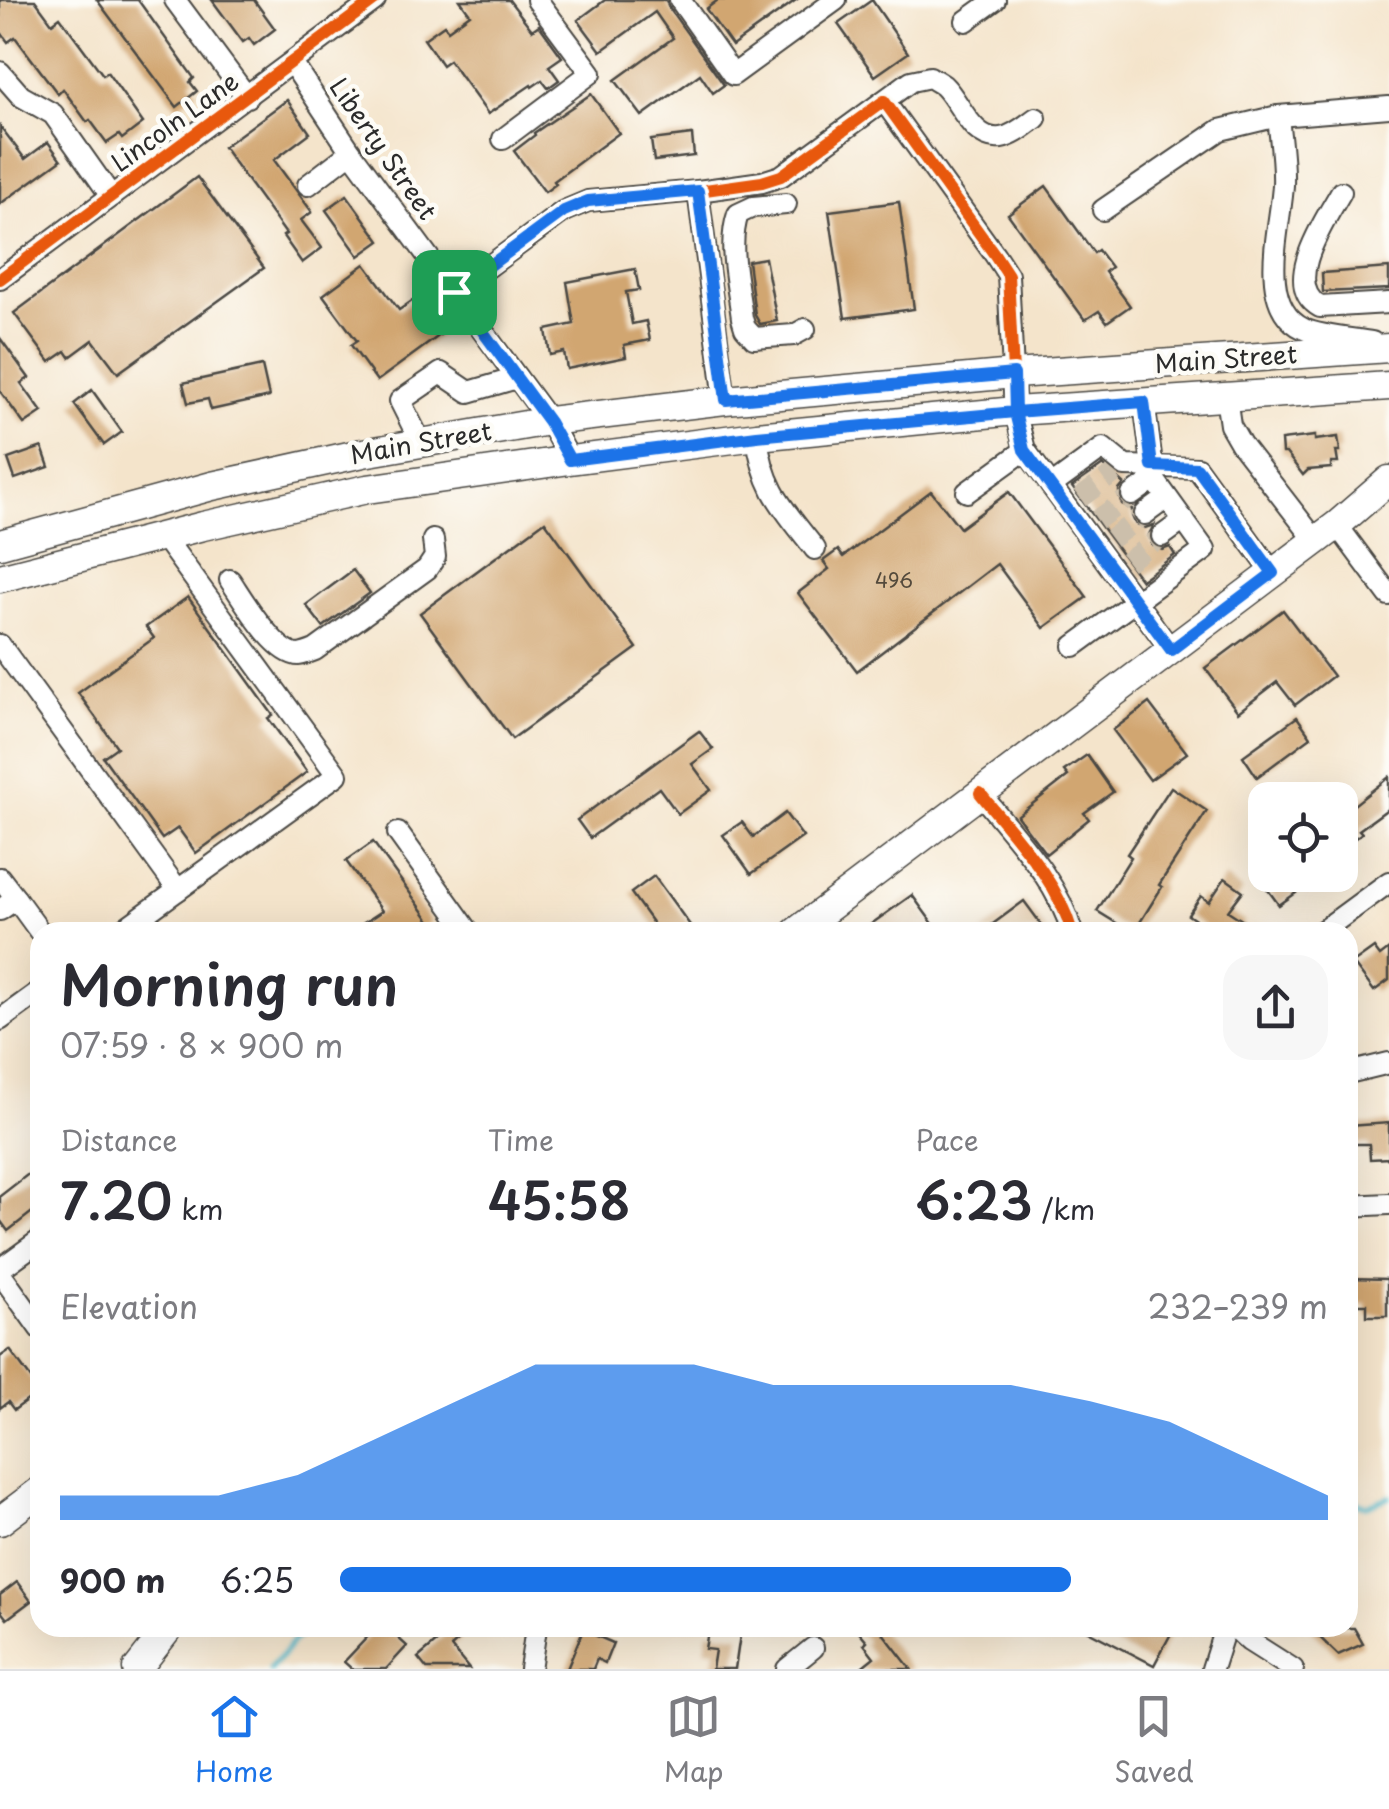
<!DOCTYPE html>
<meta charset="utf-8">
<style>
body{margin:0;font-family:"Playpen Sans",sans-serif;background:#f7f7f7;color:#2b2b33;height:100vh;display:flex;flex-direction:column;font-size:38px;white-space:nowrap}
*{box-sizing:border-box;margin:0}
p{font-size:32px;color:#7c7c81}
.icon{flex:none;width:55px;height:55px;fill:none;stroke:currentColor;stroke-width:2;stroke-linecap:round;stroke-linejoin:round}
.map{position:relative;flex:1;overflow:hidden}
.drawer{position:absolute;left:30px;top:922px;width:1328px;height:715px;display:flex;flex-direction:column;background:#fff;border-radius:30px;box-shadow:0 10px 40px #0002}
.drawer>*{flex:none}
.tools{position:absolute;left:1248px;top:782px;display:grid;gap:20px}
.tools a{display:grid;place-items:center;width:110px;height:110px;border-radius:20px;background:#fff;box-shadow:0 10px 40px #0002;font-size:50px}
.pin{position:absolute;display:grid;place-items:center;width:85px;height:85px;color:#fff;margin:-42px;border-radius:20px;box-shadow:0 5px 15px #0006}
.round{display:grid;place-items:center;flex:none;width:105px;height:105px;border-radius:30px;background:#f7f7f7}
.headline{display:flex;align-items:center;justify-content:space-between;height:170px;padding:0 30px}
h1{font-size:55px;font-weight:600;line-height:75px}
.figures{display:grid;grid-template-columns:repeat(3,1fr);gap:15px;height:170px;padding:10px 30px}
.figures div{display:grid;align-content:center}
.figures b{font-size:50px;font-weight:600}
.figures small{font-size:28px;font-weight:400}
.figures p{font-size:28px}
.chart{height:280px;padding:20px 30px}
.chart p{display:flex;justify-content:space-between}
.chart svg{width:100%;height:180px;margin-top:10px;fill:#1a73e8;opacity:.7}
ul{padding:0 30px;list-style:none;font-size:32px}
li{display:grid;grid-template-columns:160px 120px 1fr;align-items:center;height:75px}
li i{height:25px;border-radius:12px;background:#1a73e8}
.menu{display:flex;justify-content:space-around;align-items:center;height:140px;border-top:2px solid #e1e1e2;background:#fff;font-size:28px;color:#7c7c81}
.menu a{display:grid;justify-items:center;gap:5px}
.menu .current{color:#1a73e8}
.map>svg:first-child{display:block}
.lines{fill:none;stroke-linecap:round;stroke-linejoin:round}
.stream{stroke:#53bdcf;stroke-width:5}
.building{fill:#d1a671}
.minor-tunnel{stroke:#ccbfab;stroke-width:20;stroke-dasharray:20 10;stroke-linecap:butt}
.minor-casing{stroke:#494743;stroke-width:24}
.major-casing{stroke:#494743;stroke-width:31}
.minor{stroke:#fff;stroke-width:20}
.major{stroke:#fff;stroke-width:28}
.cycleway-casing{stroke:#fdfcf7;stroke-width:19}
.cycleway{stroke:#e8590c;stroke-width:12}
.route-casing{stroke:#fff;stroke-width:20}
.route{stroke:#1a73e8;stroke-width:12}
.labels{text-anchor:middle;stroke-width:9;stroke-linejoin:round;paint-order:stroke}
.number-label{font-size:20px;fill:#544a3c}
.street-label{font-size:25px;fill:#2b2b2b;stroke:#fdfcf7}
</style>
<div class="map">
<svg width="1389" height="1669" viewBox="0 0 1389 1669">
<rect width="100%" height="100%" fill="#fdfcf7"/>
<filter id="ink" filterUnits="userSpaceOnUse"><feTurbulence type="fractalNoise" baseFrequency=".01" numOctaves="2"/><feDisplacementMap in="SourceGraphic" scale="20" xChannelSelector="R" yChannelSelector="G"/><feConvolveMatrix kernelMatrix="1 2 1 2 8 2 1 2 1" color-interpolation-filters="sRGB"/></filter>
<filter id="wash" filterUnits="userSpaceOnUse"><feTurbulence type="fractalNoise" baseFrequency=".0048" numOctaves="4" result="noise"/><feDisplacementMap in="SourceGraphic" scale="40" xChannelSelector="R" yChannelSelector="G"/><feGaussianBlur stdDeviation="2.25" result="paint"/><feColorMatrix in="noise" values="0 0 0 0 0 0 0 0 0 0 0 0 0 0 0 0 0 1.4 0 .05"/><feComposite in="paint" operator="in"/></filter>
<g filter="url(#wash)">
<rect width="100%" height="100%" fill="#f4e4cb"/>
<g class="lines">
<g class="stream">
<polyline points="1348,1500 1367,1506 1389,1497"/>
<polyline points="270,1669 305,1628"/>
</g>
</g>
<g id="blocks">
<g class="building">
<polygon points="0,0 35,0 52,23 60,17 103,75 107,72 143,123 122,139 119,135 107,143 90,120 87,122 63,89 58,94 15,37 8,42 0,31"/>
<polygon points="97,0 138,0 194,78 190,82 197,91 177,107"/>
<polygon points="212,0 254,0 275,29 254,45 249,38 243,42"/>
<polygon points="460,0 509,0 532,30 539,25 562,57 549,66 559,80 548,88 542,80 532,87 531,85 488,114 449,60 442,65 424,39 444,25 448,30 470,14"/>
<polygon points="605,0 666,0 669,8 724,85 713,93 700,74 642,116 615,80 673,38 655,12 601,51 578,20"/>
<polygon points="718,0 796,0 732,46 706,9"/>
<polygon points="872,0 908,53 875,76 838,24"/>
<polygon points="591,94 619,133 554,181 556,184 545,192 514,151 535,135 534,133"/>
<polygon points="287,100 310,133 274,160 312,212 301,220 322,248 302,263 283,236 286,234 223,147"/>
<polygon points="0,126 25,159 48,142 61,160 0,204"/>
<polygon points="692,135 694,156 654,161 651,140"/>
<polygon points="197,177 264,268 118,373 93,340 70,357 66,351 50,362 14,313"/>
<polygon points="1046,186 1094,253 1098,250 1111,267 1105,272 1130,306 1107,322 1099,311 1085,320 1008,214"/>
<polygon points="347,195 380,241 359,256 326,210"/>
<polygon points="899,202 914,309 845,318 829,211"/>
<polygon points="765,258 777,321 760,324 755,315 748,261"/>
<polygon points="365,264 399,310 425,292 451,327 377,381 351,345 357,341 323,295"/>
<polygon points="1389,268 1389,289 1323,292 1322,273"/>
<polygon points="635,269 639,290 626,292 632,324 646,321 650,340 624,345 626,357 567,369 564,352 550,355 546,330 574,324 567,282"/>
<polygon points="0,338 29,378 21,383 42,412 24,424 0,391"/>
<polygon points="262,366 269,397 211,410 208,399 188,403 183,383"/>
<polygon points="92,390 122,432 104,445 74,404"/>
<polygon points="1315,436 1315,440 1338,437 1340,451 1336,451 1338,463 1331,463 1331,468 1308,470 1303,475 1286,453 1282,453 1281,440"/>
<polygon points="42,447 49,467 15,479 8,459"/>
<polygon points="1103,465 1124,484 1119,490 1119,497 1122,504 1132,509 1132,516 1135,523 1145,528 1154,525 1148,536 1152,545 1162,550 1170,547 1175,555 1141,580 1072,487"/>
<polygon points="931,491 960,528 1009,492 1087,597 1044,628 997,564 857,671 798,593 829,569 823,561 838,550 843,557"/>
<polygon points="545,521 637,648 512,739 420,613"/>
<polygon points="353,570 370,593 323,627 306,605"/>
<polygon points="188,597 273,715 268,718 307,772 196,853 178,828 162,839 103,757 117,747 78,693 154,638 146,627"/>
<polygon points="1283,610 1333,676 1295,705 1277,682 1238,712 1205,668"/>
<polygon points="1149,703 1187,753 1150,780 1113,730"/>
<polygon points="1297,717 1311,737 1257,777 1243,756"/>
<polygon points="699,731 713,749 692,764 711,790 678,814 659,788 590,838 577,820"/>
<polygon points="1087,755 1113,792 1084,813 1089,819 1046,854 1017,816 1068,776 1064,771"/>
<polygon points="1389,777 1389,808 1359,830 1362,833 1340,849 1340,816"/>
<polygon points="1171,787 1207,811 1159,885 1162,887 1134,932 1131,932 1097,911 1131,857 1127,854"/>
<polygon points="785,813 803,837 751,874 723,835 742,822 753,837"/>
<polygon points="373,842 431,922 417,932 350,932 382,911 346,861"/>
<polygon points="1257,875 1283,875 1296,893 1279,905"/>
<polygon points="654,876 695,932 659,932 631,893"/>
<polygon points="1225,878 1243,891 1228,911 1245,922 1238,932 1213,932 1188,915 1201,896 1209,902"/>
<polygon points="912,895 939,932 860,932"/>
<polygon points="1024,901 1047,932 982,932"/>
<polygon points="1374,948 1380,956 1389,949 1389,980 1374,991 1353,963"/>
<polygon points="1389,1123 1389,1158 1370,1159 1369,1144 1348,1144 1348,1126"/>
<polygon points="40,1165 40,1206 8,1231 0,1220 0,1196"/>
<polygon points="1348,1278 1387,1279 1387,1316 1367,1316 1367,1304 1348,1304"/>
<polygon points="10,1350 40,1391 14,1410 8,1402 0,1408 0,1357"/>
<polygon points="17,1582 31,1601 7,1619 0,1610 0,1595"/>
<polygon points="376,1628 387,1628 407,1646 386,1669 352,1669 344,1662"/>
<polygon points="453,1628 473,1628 451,1647 469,1669 427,1669 418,1658"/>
<polygon points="856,1628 879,1628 911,1669 859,1669 874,1657 864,1644 867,1641"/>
<polygon points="1082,1628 1174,1628 1154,1665"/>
<polygon points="1310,1628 1354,1628 1363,1644 1338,1655"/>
<polygon points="583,1630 613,1643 605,1663 597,1659 593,1669 567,1669"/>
<polygon points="708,1631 740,1635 735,1669 712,1669 715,1650 705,1649"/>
</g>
</g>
</g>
<g filter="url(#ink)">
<use href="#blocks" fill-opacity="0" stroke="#494743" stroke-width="2.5"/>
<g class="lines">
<g class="minor-tunnel">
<polyline points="1080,498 1115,473"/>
<polyline points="1097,520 1132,495"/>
<polyline points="1111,539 1145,514"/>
<polyline points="1127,562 1162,536"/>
</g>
<defs>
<g id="minor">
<polyline points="175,0 247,97"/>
<polyline points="680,0 733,75 836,0"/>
<polyline points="966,21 995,0"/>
<polyline points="292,63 351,152 549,421 570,460"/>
<polyline points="0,72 21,96 53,114 111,196"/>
<polyline points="884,101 995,255 1008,275 1015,411 1025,450 1171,650"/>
<path d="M1278 116C1280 139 1284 162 1283 185 1281 226 1255 306 1304 329 1319 336 1354 339 1372 342"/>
<polyline points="503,139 591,73 537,0"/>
<polyline points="308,185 351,152"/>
<polyline points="698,191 725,400"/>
<path d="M1341 192C1326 219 1280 285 1320 307L1389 303"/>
<path d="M786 204 753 207 738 214C727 246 738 285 742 318L745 328 754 338 794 335 805 329"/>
<polyline points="1103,210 1220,130 1278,116 1389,107"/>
<polyline points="0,279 375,0"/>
<path d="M454 292 564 211 588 201 698 191 762 182 781 176 911 81 930 77C931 78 942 84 944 86 960 101 972 142 1001 138 1014 136 1026 125 1036 118"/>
<polyline points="1226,397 1230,425 1241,444 1316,541"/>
<path d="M757 436C763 489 783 508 815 549"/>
<polyline points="421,443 400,401 441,373 469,392 517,378"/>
<polyline points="1051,486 1103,448 1125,466 1197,468 1273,573"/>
<polyline points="967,492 1025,450"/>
<polyline points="1132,495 1154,479"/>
<polyline points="1145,514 1167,498"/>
<polyline points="1337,525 1389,595"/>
<polyline points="163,536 337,775 178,890"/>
<polyline points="1162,536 1184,520"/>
<path d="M230 580C243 599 275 655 299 655 305 654 310 652 315 650L427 569 435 557 433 540"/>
<polyline points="0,645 178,890 120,932"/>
<polyline points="1074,646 1205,550 1154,479 1144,402"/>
<path d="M980 793C1014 836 1057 879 1072 932"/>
<polyline points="398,833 469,932"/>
<polyline points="0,878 16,899 0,910"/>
<polyline points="16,899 40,932"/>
<polyline points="1321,932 1389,882"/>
<polyline points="0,1020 40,991"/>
<polyline points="1348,1073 1389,1063"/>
<polyline points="1348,1206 1389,1204"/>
<polyline points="0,1269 40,1240"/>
<polyline points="0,1273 40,1329"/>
<polyline points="1235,1628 1249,1641 1293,1669"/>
<polyline points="530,1669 536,1628"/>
<polyline points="787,1669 813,1648"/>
<polyline points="1212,1669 1225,1628"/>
</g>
<g id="major">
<polyline points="0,544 212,486 363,453 549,421 725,400 1014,374 1389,348"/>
<polyline points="0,578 203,526 367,489 570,460 757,436 1015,411 1389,386"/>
<polyline points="796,932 1337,525 1389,480"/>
<polyline points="0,1521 40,1491"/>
<polyline points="137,1669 169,1628"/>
</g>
</defs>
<use href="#minor" class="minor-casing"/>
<use href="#major" class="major-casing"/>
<use href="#minor" class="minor"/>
<use href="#major" class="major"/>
<defs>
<g id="cycleway">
<polyline points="0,279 375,0"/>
<polyline points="454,292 564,211 588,201 698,191 762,182 781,176 884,101 995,255 1008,275 1015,411"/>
<path d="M980 793C1014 836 1057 879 1072 932"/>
</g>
</defs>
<use href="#cycleway" class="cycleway-casing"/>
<use href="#cycleway" class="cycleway"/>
</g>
</g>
<g class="lines" filter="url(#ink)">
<defs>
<polyline id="route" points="454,292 549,422 570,460 757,436 1015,412 1024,450 1171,650 1273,573 1197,468 1152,466 1144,402 1015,412 1014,374 726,400 698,191 588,201 564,211 454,292"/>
</defs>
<use href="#route" class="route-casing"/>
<use href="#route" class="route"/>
</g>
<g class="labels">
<g class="number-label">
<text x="894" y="588">496</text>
</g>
<g class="street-label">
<text transform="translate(175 122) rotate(-36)" y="9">Lincoln Lane</text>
<text transform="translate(383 149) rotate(55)" y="9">Liberty Street</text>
<text transform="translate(1226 359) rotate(-4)" y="9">Main Street</text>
<text transform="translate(421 443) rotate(-10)" y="9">Main Street</text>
</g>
</g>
</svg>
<div class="tools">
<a><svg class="icon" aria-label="locate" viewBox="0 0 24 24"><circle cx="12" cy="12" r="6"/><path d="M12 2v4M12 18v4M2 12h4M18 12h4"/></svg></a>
</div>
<div class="pin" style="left:454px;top:292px;background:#1e9e55"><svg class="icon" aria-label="arrive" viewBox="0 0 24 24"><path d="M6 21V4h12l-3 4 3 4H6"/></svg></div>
<section class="drawer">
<div class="headline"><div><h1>Morning run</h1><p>07:59 · 8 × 900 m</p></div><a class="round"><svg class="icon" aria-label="share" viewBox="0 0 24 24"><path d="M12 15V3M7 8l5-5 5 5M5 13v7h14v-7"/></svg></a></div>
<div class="figures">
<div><p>Distance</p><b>7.20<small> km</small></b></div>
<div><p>Time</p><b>45:58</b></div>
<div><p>Pace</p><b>6:23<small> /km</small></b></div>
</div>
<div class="chart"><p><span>Elevation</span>232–239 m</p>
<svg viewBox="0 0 160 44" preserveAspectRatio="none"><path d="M0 44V38L10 38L20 38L30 33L40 24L50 15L60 6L70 6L80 6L90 11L100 11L110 11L120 11L130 15L140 20L150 29L160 38V44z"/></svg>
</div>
<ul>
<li><b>900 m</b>6:25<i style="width:74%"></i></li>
</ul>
</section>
</div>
<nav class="menu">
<a class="current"><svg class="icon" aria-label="home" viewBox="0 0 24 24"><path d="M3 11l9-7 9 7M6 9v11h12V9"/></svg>Home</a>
<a><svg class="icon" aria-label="map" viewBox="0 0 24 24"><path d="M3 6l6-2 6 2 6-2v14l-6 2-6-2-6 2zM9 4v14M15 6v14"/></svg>Map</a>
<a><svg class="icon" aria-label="saved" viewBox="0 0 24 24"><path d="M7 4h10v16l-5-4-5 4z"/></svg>Saved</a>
</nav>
